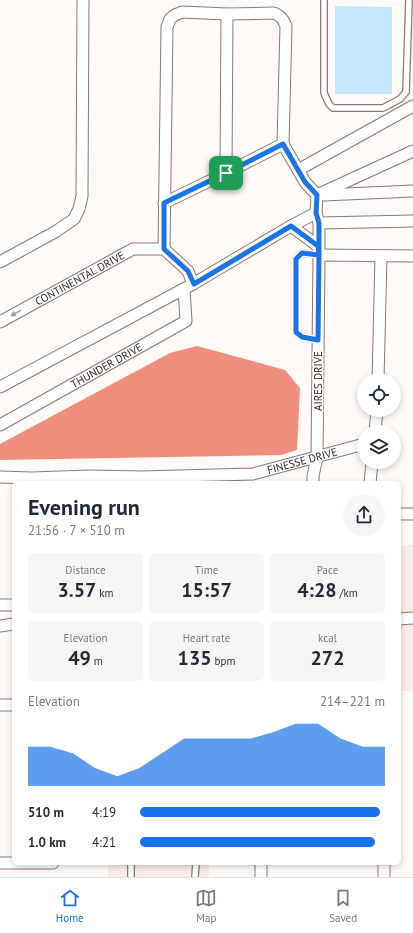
<!DOCTYPE html>
<meta charset="utf-8">
<style>
body{margin:0;font-family:"PT Sans",sans-serif;background:#f6f6f7;color:#1f2937;height:100vh;display:flex;flex-direction:column;font-size:15px;white-space:nowrap}
*{box-sizing:border-box;margin:0}
p{font-size:13px;color:#747a83}
.icon{flex:none;width:22px;height:22px;fill:none;stroke:currentColor;stroke-width:2;stroke-linecap:round;stroke-linejoin:round}
.map{position:relative;flex:1;overflow:hidden}
.side{position:absolute;left:12px;top:481px;width:389px;height:384px;display:flex;flex-direction:column;background:#fff;border-radius:6px;box-shadow:0 2px 6px #0003}
.side>*{flex:none}
.tools{position:absolute;left:357px;top:373px;display:grid;gap:8px}
.tools a{display:grid;place-items:center;width:44px;height:44px;border-radius:50%;background:#fff;box-shadow:0 2px 6px #0003;font-size:20px}
.pin{position:absolute;display:grid;place-items:center;width:34px;height:34px;color:#fff;margin:-17px;border-radius:8px;box-shadow:0 2px 6px #0006}
.round{display:grid;place-items:center;flex:none;width:42px;height:42px;border-radius:21px;background:#f6f6f7}
.head{display:flex;align-items:center;justify-content:space-between;height:68px;padding:0 16px}
h1{font-size:22px;font-weight:700;line-height:30px}
.metrics{display:grid;grid-template-columns:repeat(3,1fr);gap:6px;height:68px;padding:4px 16px}
.metrics div{display:grid;align-content:center;border-radius:6px;background:#f6f6f7;text-align:center}
.metrics b{font-size:20px;font-weight:700}
.metrics small{font-size:11px;font-weight:400}
.metrics p{font-size:11px}
.chart{height:112px;padding:8px 16px}
.chart p{display:flex;justify-content:space-between}
.chart svg{width:100%;height:72px;margin-top:4px;fill:#1a73e8;opacity:.7}
ul{padding:0 16px;list-style:none;font-size:13px}
li{display:grid;grid-template-columns:64px 48px 1fr;align-items:center;height:30px}
li i{height:10px;border-radius:5px;background:#1a73e8}
.menu{display:flex;justify-content:space-around;align-items:center;height:56px;border-top:1px solid #e0e1e3;background:#fff;font-size:11px;color:#747a83}
.menu a{display:grid;justify-items:center;gap:2px}
.menu .current{color:#1a73e8}
.map>svg:first-child{display:block}
.built{fill:#f9ebe8}
.water{fill:#ef8e7c}
.building{fill:#c3e6fe}
.lines{fill:none;stroke-linecap:round;stroke-linejoin:round}
.service-casing{stroke:#857875;stroke-width:8}
.minor-casing{stroke:#857875;stroke-width:13}
.service{stroke:#fff;stroke-width:5.5}
.minor{stroke:#fff;stroke-width:11}
.oneway{fill:#a09e9d}
.route-casing{stroke:#fff;stroke-width:8}
.route{stroke:#1a73e8;stroke-width:5}
.labels{text-anchor:middle;stroke-width:3;stroke-linejoin:round;paint-order:stroke}
.street-label{font-size:11px;fill:#2c2726;stroke:#fff}
</style>
<div class="map">
<svg width="413" height="877" viewBox="0 0 413 877">
<rect width="100%" height="100%" fill="#fff9f7"/>
<g class="built">
<polygon points="413,545 413,691 399,691 399,546"/>
<rect x="108" y="863" width="101" height="14"/>
</g>
<polygon class="water" points="197,346 285,370 300,388 297,450 281,455 0,460 0,444 170,353"/>
<polygon class="building" points="335,6 392,7 392,94 335,94"/>
<g class="lines">
<defs>
<g id="service">
<polyline points="324,0 324,93 329,104 333,108 383,108 400,99 406,92 409,0"/>
<polyline points="318,340 302,337 296,332 296,259 302,253 319,255"/>
<polyline points="131,877 131,863"/>
<polyline points="195,877 196,863"/>
</g>
<g id="minor">
<polyline points="298,170 413,106"/>
<polyline points="226,173 227,14"/>
<polyline points="317,195 413,151"/>
<polyline points="324,195 413,191"/>
<polyline points="164,203 226,173 283,144"/>
<polyline points="319,223 413,221"/>
<polyline points="291,226 318,246"/>
<path d="M164 249 167 27 170 19 175 15 182 12 227 14 274 13C281 16 283 19 286 26L283 144 305 182 317 195 316 213 319 223V255L317 457 313 476V483"/>
<polyline points="319,255 413,256"/>
<polyline points="0,262 55,232 74,219 79,209 82,196 83,0"/>
<path id="s1" d="M0 322 133 249H164L188 271 193 284"/>
<polyline points="378,380 381,256"/>
<polyline points="0,387 193,284 291,226 316,213"/>
<path id="s2" d="M0 425 186 321 184 289"/>
<polyline points="375,432 377,410"/>
<path id="s3" d="M0 477 32 478 89 476 142 477 253 474 364 444"/>
<polyline points="370,483 372,462"/>
<polyline points="399,514 413,514"/>
<polyline points="0,605 14,605"/>
<polyline points="399,619 413,618"/>
<polyline points="0,626 14,624"/>
<polyline points="0,705 14,705"/>
<polyline points="0,863 53,863"/>
<polyline points="261,877 261,863"/>
<polyline points="384,877 384,863"/>
</g>
</defs>
<use href="#service" class="service-casing"/>
<use href="#minor" class="minor-casing"/>
<use href="#service" class="service"/>
<use href="#minor" class="minor"/>
</g>
<defs><path id="oneway-solid" d="M-6-.8H1V-3.2L6.5 0L1 3.2V.8H-6Z"/></defs>
<use class="oneway" href="#oneway-solid" transform="translate(16 313) rotate(151)"/>
<g class="lines">
<defs>
<polyline id="route" points="226,173 164,203 164,249 188,271 194,284 291,226 318,246 319,255 302,253 296,259 296,332 302,337 318,340 319,255 319,223 316,213 317,195 305,182 283,144 226,173"/>
</defs>
<use href="#route" class="route-casing"/>
<use href="#route" class="route"/>
</g>
<g class="labels">
<g class="street-label">
<text dy="4" stroke="none"><textPath href="#s1" startOffset="91">CONTINENTAL DRIVE</textPath></text>
<text dy="4" stroke="none"><textPath href="#s2" startOffset="122">THUNDER DRIVE</textPath></text>
<text transform="translate(318 381) rotate(-90)" y="4">AIRES DRIVE</text>
<text dy="4" stroke="none"><textPath href="#s3" startOffset="304">FINESSE DRIVE</textPath></text>
</g>
</g>
</svg>
<div class="tools">
<a><svg class="icon" aria-label="locate" viewBox="0 0 24 24"><circle cx="12" cy="12" r="6"/><path d="M12 2v4M12 18v4M2 12h4M18 12h4"/></svg></a>
<a><svg class="icon" aria-label="layers" viewBox="0 0 24 24"><path d="M12 4l9 5-9 5-9-5zM3 14l9 5 9-5"/></svg></a>
</div>
<div class="pin" style="left:226px;top:173px;background:#1e9e55"><svg class="icon" aria-label="arrive" viewBox="0 0 24 24"><path d="M6 21V4h12l-3 4 3 4H6"/></svg></div>
<section class="side">
<div class="head"><div><h1>Evening run</h1><p>21:56 · 7 × 510 m</p></div><a class="round"><svg class="icon" aria-label="share" viewBox="0 0 24 24"><path d="M12 15V3M7 8l5-5 5 5M5 13v7h14v-7"/></svg></a></div>
<div class="metrics">
<div><p>Distance</p><b>3.57<small> km</small></b></div>
<div><p>Time</p><b>15:57</b></div>
<div><p>Pace</p><b>4:28<small> /km</small></b></div>
</div>
<div class="metrics">
<div><p>Elevation</p><b>49<small> m</small></b></div>
<div><p>Heart rate</p><b>135<small> bpm</small></b></div>
<div><p>kcal</p><b>272</b></div>
</div>
<div class="chart"><p><span>Elevation</span>214–221 m</p>
<svg viewBox="0 0 160 44" preserveAspectRatio="none"><path d="M0 44V20L10 20L20 24L30 33L40 38L50 33L60 24L70 15L80 15L90 15L100 15L110 11L120 6L130 6L140 15L150 20L160 20V44z"/></svg>
</div>
<ul>
<li><b>510 m</b>4:19<i style="width:98%"></i></li>
<li><b>1.0 km</b>4:21<i style="width:96%"></i></li>
</ul>
</section>
</div>
<nav class="menu">
<a class="current"><svg class="icon" aria-label="home" viewBox="0 0 24 24"><path d="M3 11l9-7 9 7M6 9v11h12V9"/></svg>Home</a>
<a><svg class="icon" aria-label="map" viewBox="0 0 24 24"><path d="M3 6l6-2 6 2 6-2v14l-6 2-6-2-6 2zM9 4v14M15 6v14"/></svg>Map</a>
<a><svg class="icon" aria-label="saved" viewBox="0 0 24 24"><path d="M7 4h10v16l-5-4-5 4z"/></svg>Saved</a>
</nav>
